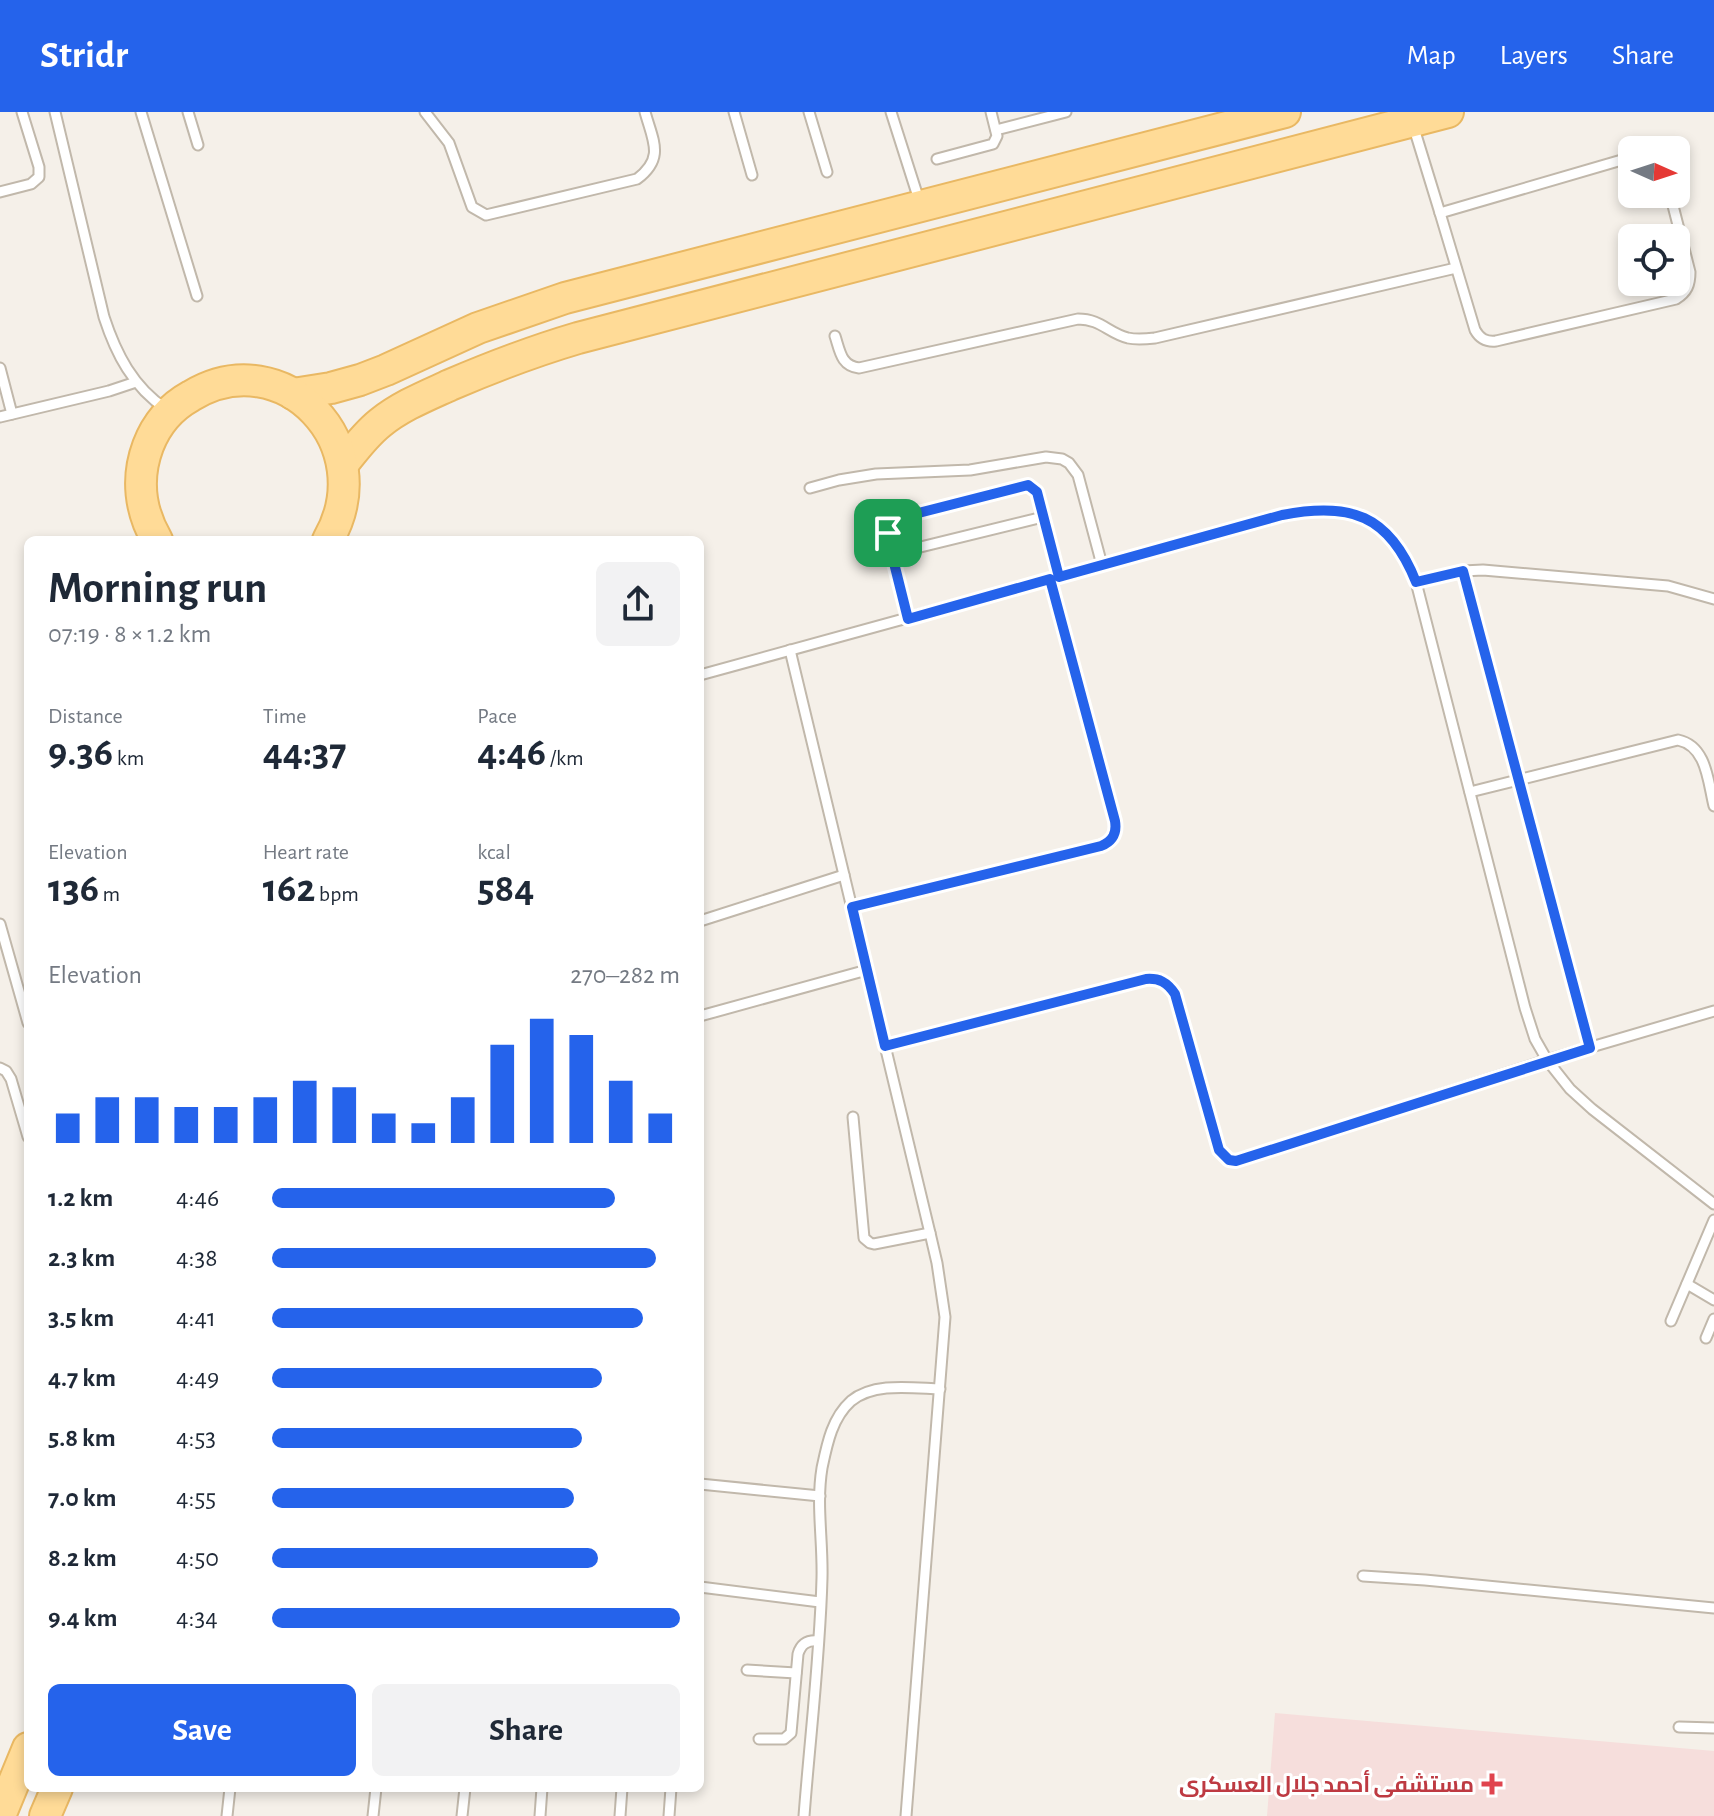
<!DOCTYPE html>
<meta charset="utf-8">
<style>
body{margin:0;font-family:"Alegreya Sans",Cairo,sans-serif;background:#f2f2f3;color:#1f2937;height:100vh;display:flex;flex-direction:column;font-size:30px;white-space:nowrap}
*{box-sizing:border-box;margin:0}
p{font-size:26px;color:#747a83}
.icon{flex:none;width:44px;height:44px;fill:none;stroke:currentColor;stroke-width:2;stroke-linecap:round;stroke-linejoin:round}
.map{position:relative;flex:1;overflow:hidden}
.sheet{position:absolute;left:24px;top:424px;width:680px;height:1256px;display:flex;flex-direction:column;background:#fff;border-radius:12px;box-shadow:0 4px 12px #0003}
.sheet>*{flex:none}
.needle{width:52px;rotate:93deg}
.buttons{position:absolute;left:1618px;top:24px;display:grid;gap:16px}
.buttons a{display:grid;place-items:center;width:72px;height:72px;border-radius:12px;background:#fff;box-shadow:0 4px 12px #0003;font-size:40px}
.pin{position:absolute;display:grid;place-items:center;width:68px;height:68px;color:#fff;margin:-34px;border-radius:16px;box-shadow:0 4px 12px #0006}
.round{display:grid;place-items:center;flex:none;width:84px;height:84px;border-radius:12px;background:#f2f2f3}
.summary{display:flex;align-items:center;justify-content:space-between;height:136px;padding:0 24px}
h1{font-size:44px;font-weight:700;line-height:60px}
.figures{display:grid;grid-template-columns:repeat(3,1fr);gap:12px;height:136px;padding:8px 24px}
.figures div{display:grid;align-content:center}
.figures b{font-size:40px;font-weight:700}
.figures small{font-size:22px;font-weight:400}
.figures p{font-size:22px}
.chart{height:224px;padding:16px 24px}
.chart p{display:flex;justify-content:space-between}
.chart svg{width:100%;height:144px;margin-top:8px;stroke:#2563eb;stroke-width:6}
.primary-button{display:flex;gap:16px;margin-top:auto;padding:16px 24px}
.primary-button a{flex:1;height:92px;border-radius:12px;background:#2563eb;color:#fff;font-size:32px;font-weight:700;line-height:92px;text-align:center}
.primary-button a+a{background:#f2f2f3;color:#1f2937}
ul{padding:0 24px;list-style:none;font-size:26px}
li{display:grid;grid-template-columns:128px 96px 1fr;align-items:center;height:60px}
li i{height:20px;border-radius:10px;background:#2563eb}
header{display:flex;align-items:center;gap:48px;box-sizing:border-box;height:112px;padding:0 40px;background:#2563eb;color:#fff}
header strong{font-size:38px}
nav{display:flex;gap:44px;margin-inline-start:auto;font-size:28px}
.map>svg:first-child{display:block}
.medical{fill:#f6dedc}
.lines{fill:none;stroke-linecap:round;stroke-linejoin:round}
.service-casing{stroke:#c1b8ab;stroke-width:13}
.primary-casing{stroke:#e9b863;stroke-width:34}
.service{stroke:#fff;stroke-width:9}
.primary{stroke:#ffdb97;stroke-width:30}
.route-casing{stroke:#fff;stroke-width:16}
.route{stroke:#2563eb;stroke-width:10}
.health-dot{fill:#e0444e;stroke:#fff;stroke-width:3}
.labels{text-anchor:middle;stroke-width:6;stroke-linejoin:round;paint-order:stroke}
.health-label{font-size:22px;font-weight:bold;fill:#be3a42;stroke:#fff;text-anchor:end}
</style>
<header>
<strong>Stridr</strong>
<nav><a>Map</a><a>Layers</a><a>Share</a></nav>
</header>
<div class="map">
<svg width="1714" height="1704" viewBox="0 0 1714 1704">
<rect width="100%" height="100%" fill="#f5f0e9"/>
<polygon class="medical" points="1275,1601 1714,1639 1714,1704 1267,1704"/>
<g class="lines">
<defs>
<g id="service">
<path d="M55 0 104 205C116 242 133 275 166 297"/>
<polyline points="141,0 197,184"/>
<polyline points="188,0 198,33"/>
<path d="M425 0 449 31 472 95 486 103 637 67C665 46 653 29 645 0"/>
<polyline points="734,0 752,63"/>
<polyline points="809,0 827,60"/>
<polyline points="891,0 919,88"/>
<polyline points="1413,13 1440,101"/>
<polyline points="996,18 1066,0"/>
<path d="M1632 45 1440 101 1475 218C1480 227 1486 230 1496 229L1676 187C1687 180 1690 173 1690 160L1670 82"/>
<polyline points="937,47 993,32 997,24 991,0"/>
<polyline points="0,80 31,72 39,65 39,55 22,0"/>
<path d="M835 224C840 239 841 254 859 256L1078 207C1101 207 1108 221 1128 226 1137 228 1146 227 1155 226L1456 156"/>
<polyline points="0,256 12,302"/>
<polyline points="0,305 109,279 136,270"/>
<polyline points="810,376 839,368 876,362 970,358 1046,345 1062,347 1069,351 1078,363 1102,453"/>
<polyline points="892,442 1043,405"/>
<polyline points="1463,459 1590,936"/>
<polyline points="1416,470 1463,459 1483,458 1668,474 1714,487"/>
<polyline points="908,507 888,427 889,415 899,406 1024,374 1032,375 1037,380 1059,465"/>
<polyline points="790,538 930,1121 937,1151 945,1205 906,1704"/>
<path d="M700 563 1282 403C1350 390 1389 402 1416 470L1525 896 1535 927 1547 948 1570 977 1592 997 1714 1092"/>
<path d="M1470 680 1678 628C1707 634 1708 670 1714 694"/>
<path d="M852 795 1101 734C1113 730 1117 721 1115 709L1050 467"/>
<polyline points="700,809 844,763"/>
<polyline points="0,812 28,911"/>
<polyline points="700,904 867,858"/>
<path d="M885 934 1146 867C1159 866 1167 870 1175 882L1219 1038 1229 1048 1236 1049 1547 948 1714 899"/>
<polyline points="0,956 6,959 11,967 28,1025"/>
<polyline points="853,1005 864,1126 870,1131 874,1132 930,1121"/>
<polyline points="1687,1172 1714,1188"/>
<polyline points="1671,1209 1714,1108"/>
<polyline points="1706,1226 1714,1207"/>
<polyline points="700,1372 820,1384"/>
<polyline points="1363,1464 1425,1468 1714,1496"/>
<polyline points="700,1475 820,1490"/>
<polyline points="747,1558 796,1561"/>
<polyline points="1679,1615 1714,1616"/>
<path d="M759 1627H784L791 1621 798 1542C801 1532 807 1528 818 1529"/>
<polyline points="227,1704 230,1676"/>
<polyline points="373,1704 376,1676"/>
<polyline points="462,1704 465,1676"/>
<polyline points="540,1704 542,1676"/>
<polyline points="620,1704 622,1676"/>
<polyline points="669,1704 671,1676"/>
<path d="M804 1704C810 1625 820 1545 822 1466 823 1429 816 1392 822 1356 827 1332 832 1306 851 1289 874 1270 912 1276 940 1277"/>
</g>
<g id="primary">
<polyline points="293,282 331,276 360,268 386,258 478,216 565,186 1285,0"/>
<path d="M343 352C355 337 365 323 380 311 401 294 426 284 450 273 492 255 534 239 578 226L1448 0"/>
<path d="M157 428C140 399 136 366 148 334 156 313 171 295 191 284 283 228 383 333 328 428"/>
<polyline points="0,1704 28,1636"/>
<polyline points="45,1704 57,1676"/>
</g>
</defs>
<use href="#service" class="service-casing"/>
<use href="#primary" class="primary-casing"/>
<use href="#service" class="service"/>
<use href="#primary" class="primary"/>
</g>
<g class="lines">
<defs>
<path id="route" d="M1028 373 1037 380 1059 465 1282 403C1350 390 1389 402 1416 470L1463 459 1590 936 1236 1049 1229 1048 1219 1038 1175 882C1167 870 1159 866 1146 867L885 934 852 795 1101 734C1113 729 1117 721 1115 709L1050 467 908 507 888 427C888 417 889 411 899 406Z"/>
</defs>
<use href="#route" class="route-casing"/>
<use href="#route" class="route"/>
</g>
<path class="health-dot" d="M1488 1660h8v8h8v8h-8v8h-8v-8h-8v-8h8z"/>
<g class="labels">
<g class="health-label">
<text x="1474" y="1680">مستشفى أحمد جلال العسكرى</text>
</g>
</g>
</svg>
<div class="buttons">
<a><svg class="needle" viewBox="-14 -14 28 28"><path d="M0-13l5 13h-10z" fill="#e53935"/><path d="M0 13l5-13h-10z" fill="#747a83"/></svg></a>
<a><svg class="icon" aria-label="locate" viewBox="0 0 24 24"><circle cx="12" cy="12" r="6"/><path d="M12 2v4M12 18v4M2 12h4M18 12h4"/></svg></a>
</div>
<div class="pin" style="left:888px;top:421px;background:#1e9e55"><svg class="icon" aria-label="arrive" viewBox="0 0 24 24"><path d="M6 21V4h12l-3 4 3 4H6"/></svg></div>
<section class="sheet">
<div class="summary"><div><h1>Morning run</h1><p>07:19 · 8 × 1.2 km</p></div><a class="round"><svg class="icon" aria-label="share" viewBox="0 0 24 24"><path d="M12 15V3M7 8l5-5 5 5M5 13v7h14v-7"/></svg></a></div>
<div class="figures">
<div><p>Distance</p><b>9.36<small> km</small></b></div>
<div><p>Time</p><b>44:37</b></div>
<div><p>Pace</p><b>4:46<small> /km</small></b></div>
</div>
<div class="figures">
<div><p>Elevation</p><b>136<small> m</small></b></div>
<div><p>Heart rate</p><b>162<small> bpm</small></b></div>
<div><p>kcal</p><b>584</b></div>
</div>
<div class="chart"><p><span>Elevation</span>270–282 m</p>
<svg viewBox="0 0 160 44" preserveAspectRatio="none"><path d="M5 44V35M15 44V30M25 44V30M35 44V33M45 44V33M55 44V30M65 44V25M75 44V27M85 44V35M95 44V38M105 44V30M115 44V14M125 44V6M135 44V11M145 44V25M155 44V35"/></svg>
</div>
<ul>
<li><b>1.2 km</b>4:46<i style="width:84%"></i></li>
<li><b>2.3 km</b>4:38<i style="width:94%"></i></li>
<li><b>3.5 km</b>4:41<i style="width:91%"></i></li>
<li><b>4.7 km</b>4:49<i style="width:81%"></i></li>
<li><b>5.8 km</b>4:53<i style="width:76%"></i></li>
<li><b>7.0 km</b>4:55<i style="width:74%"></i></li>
<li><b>8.2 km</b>4:50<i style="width:80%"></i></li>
<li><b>9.4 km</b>4:34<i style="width:100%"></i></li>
</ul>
<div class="primary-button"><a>Save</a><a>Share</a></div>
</section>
</div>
